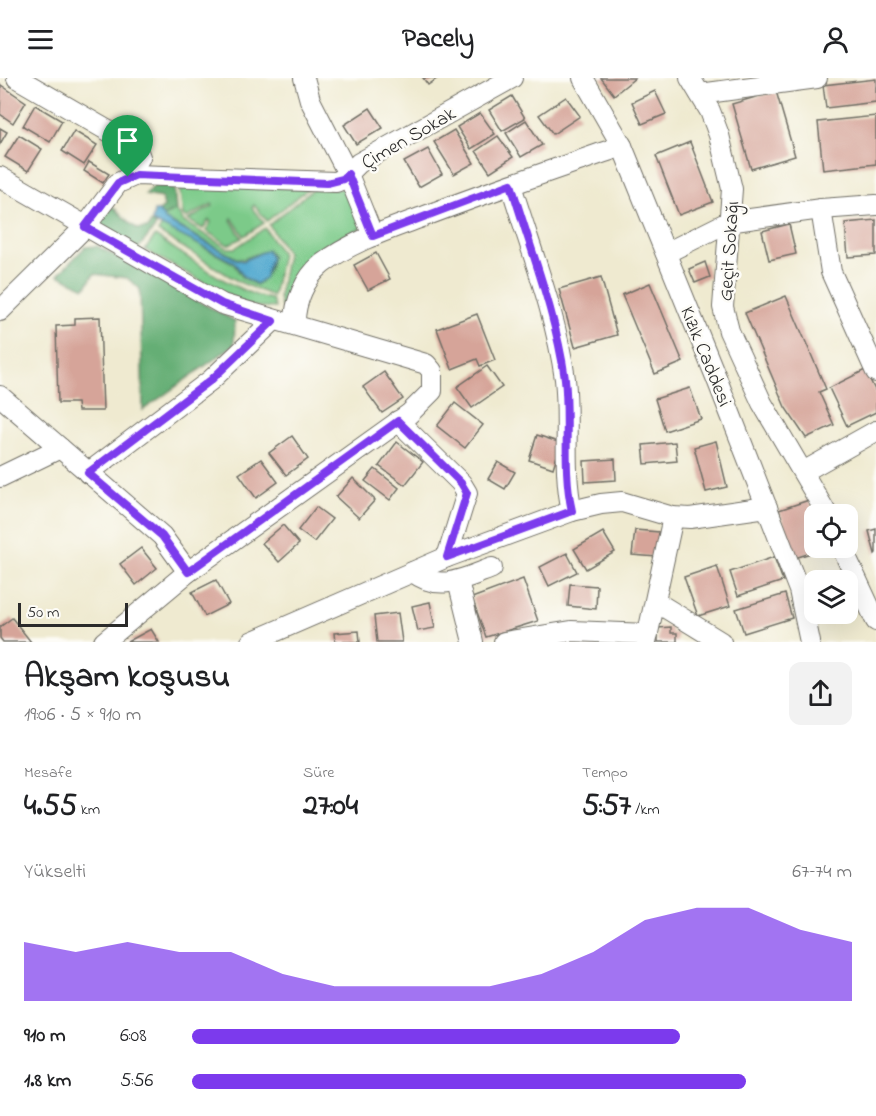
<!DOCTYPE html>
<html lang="tr">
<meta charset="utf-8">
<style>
body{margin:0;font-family:"Indie Flower",sans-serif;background:#f2f2f2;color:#202124;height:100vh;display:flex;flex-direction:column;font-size:22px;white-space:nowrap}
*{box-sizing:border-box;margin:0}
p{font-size:20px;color:#757577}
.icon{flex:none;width:33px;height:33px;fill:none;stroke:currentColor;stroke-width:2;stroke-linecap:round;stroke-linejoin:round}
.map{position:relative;height:564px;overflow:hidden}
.details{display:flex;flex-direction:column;background:#fff;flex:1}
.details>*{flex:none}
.tools{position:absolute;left:804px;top:426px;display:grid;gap:12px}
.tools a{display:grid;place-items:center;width:54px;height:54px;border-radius:12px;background:#fff;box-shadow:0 6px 24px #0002;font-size:30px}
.scale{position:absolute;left:18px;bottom:15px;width:110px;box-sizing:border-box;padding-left:6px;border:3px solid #2b2b2b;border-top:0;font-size:16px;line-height:21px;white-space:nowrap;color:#2b2b2b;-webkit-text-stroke:4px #fdfcf7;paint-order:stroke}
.pin{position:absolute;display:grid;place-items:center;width:51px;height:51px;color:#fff;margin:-62px -26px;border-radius:50% 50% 50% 0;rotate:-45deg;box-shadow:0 0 6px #0007}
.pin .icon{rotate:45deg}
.round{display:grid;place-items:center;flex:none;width:63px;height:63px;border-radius:12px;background:#f2f2f2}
.headline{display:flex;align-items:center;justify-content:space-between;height:102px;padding:0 24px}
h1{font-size:33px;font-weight:700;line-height:45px}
.metrics{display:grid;grid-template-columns:repeat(3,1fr);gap:9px;height:102px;padding:6px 24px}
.metrics div{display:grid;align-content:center}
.metrics b{font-size:30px;font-weight:700}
.metrics small{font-size:16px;font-weight:400}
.metrics p{font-size:16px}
.chart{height:168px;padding:12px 24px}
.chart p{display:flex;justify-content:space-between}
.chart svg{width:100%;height:108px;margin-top:6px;fill:#7c3aed;opacity:.7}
ul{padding:0 24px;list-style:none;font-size:20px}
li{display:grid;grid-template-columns:96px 72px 1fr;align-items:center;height:45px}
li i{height:15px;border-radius:8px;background:#7c3aed}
header{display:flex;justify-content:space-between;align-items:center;height:78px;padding:0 24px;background:#fff;font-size:27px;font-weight:700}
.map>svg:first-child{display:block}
.green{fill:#7cca89;stroke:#547a5a;stroke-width:1.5}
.forest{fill:#65ae75;stroke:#486c50;stroke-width:1.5}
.water{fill:#54aad0;stroke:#406a7e;stroke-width:1.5}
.building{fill:#d6a499}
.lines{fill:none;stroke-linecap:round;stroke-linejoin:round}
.minor-casing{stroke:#706e65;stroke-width:22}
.minor{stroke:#fff;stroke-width:20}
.route-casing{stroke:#fff;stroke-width:12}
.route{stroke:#7c3aed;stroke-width:8}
.labels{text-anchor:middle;stroke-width:5;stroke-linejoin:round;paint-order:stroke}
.street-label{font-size:20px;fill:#2b2b2b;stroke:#fdfcf7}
</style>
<header><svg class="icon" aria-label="menu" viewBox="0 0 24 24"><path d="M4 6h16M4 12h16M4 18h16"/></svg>Pacely<svg class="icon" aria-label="person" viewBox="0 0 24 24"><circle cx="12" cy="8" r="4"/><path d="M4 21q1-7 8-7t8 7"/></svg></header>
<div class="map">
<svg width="876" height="564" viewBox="0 0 876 564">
<rect width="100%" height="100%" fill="#fdfcf7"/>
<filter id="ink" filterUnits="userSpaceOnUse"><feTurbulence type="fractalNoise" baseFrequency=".0167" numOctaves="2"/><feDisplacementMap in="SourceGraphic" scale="12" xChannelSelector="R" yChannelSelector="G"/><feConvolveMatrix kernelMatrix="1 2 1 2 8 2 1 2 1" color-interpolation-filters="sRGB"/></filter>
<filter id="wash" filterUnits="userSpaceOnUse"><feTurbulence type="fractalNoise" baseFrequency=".008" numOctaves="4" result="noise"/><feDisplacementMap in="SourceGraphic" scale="24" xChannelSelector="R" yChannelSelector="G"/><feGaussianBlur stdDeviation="1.35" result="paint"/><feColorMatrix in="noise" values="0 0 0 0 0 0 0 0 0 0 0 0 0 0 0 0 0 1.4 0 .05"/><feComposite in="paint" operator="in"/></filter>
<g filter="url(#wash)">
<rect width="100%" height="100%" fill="#efead0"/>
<g class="green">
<polygon points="179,107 309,110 267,143 254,127 252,130 264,145 244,158 232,140 231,142 242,160 228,167 206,153 211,144 209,142 203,151 188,142 213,128 212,126 186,140 183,138"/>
<path d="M313 111H348L363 149C342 160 318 168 303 188 295 200 293 221 281 229L279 218 287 175 269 147Z"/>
<path d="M176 132 184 144 227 170H235L265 150 282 176 273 218 239 204 158 154 162 147 233 185 243 200 256 207C268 200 269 191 272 178L268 172 243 181 236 180 164 141 163 138Z"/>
<path d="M155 158C184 176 240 218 272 221L275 230 247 228 145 172Z"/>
</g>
<g class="forest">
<polygon points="155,107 174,107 176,132 163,138 159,133 164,129 162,120 145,117"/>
<path d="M107 125C119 132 126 144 138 151L148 150 151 144 157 147 138 171 104 154 97 142Z"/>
<polygon points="97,168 235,243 234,267 143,332 140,211 127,200 94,196 85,210 58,197 85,169"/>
</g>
<polygon class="water" points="154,133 159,133 165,142 236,181 243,183 267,172 271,179 265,200 256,206 244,199 234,184 152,143"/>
<g id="blocks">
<g class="building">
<polygon points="423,0 438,0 428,7"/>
<polygon points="601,0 635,0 614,17"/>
<polygon points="876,1 876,24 826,30 823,7"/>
<polygon points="1,7 26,24 13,45 0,36"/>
<polygon points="655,13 666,36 642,46 632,24"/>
<polygon points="776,13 795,78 751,91 732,26"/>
<polygon points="512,18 525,40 502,53 489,32"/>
<polygon points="566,19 580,38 553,56 539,37"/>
<polygon points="35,27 62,43 50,64 23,48"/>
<polygon points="370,30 383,50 356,66 344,47"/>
<polygon points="480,35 495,56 471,71 457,49"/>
<polygon points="876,38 876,86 823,92 818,44"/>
<polygon points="526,42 542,67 521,79 506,55"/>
<polygon points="0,50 7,54 0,66"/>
<polygon points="454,52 474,85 454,96 434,64"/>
<polygon points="74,53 97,67 84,87 62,73"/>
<polygon points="19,57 42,71 28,93 5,79"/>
<polygon points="498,58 513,79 490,94 476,73"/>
<polygon points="690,64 713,124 679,137 656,78"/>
<polygon points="428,71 442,96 419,109 404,84"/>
<polygon points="89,84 109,96 103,105 84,93"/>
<polygon points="876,142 876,177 848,179 845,145"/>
<polygon points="789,146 796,176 769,182 762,153"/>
<polygon points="376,175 390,201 368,212 354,187"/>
<polygon points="705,184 710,199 695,205 689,191"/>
<polygon points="601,199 617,257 575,269 559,211"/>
<polygon points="650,205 683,284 655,296 622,217"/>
<polygon points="786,218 826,311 819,314 834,347 806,360 785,329 745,235"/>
<polygon points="477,236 495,282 480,288 477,281 452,291 437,251"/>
<polygon points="100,239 103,333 78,333 77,325 58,325 56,248 75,247 75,240"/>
<polygon points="487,288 502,309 472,330 457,309"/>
<polygon points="865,292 876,314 876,334 847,348 829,310"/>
<polygon points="384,294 403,321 382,335 363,309"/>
<polygon points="690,310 701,341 665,353 655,321"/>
<polygon points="455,325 483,347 465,370 437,348"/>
<polygon points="537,357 561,365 553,390 529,382"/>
<polygon points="292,358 308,381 286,397 269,375"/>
<polygon points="716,363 727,409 706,414 694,369"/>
<polygon points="397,364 423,384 405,407 379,388"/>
<polygon points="675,364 677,383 645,386 643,367"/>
<polygon points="261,381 278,404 256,420 239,396"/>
<polygon points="615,381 616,402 585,404 584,383"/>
<polygon points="498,384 515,394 505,411 488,401"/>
<polygon points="375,391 399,410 390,422 365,403"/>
<polygon points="353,400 375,422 359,440 336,419"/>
<polygon points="809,422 814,437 814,470 826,470 795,480 779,432"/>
<polygon points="316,429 332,441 314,464 298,452"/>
<polygon points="283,447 299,466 279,484 262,465"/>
<polygon points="876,451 876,475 875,476 869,453"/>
<polygon points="635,452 659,454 657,479 632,477"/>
<polygon points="603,454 615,474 586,491 574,471"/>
<polygon points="141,470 157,490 136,507 120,486"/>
<polygon points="567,475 577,494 549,508 540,489"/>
<polygon points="774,479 783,503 738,518 730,494"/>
<polygon points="717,488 730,528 698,538 684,499"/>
<polygon points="523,501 538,543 486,559 472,520"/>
<polygon points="216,502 229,526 205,538 192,514"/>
<polygon points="570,506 597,508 596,531 568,528"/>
<polygon points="785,516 792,540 744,555 736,531"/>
<polygon points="430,524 435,550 418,553 412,528"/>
<polygon points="398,535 402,564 377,564 374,538"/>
<polygon points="12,540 31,564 3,564 0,560 0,549"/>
<polygon points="671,549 671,555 677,555 677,564 658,564 658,550"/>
<polygon points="151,551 159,564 127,564"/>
<polygon points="359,553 360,564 335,564 334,555"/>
</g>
</g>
</g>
<g filter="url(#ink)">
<use href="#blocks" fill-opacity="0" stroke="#706e65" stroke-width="1.5"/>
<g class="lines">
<defs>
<g id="minor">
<polyline points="17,0 136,69 140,79 128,99"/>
<polyline points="304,0 310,22 348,96 373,158"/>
<polyline points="583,0 622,68 716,299 799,512 810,564"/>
<polyline points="690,0 710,33 719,57 732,111 723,229 729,253 762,325 827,436"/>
<polyline points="700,16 817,0"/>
<polyline points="0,99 222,226 426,286 432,293 432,313 409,336 188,494 104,564"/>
<path d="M511 107C530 170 556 235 565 301 570 345 562 389 572 433"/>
<polyline points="821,131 831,194 876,294"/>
<polyline points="666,175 728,144 821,131 876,127"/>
<polyline points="0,233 85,149 118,105 136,97 336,104 343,101 359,85 512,0"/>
<path d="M295 247C294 225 305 200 322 186 352 163 390 151 425 138 490 113 556 91 622 68"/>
<polyline points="0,318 146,444 162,458 188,494"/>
<polyline points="398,343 461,405 467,415 447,479"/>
<polyline points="803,394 876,353"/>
<polyline points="88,395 211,302 273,243"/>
<polyline points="0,399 60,370"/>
<polyline points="842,470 876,543"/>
<path d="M413 494C439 515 465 500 492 490"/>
<polyline points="458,503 473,564"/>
<polyline points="656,524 721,564"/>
<polyline points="251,564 447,479 572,433 601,426 622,424 673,439 690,440 767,429"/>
<polyline points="504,564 571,553 648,556"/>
<polyline points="646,564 673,439"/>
</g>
</defs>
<use href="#minor" class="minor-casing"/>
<use href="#minor" class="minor"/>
</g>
</g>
<g class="lines" filter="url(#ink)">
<defs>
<path id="route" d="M348 96 373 158 511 106C530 170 556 235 565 301 570 345 562 389 572 433L447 479 467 415 461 405 398 343 188 494 162 458 88 395 211 302 273 243 222 226 85 149 118 105 136 97 327 105 343 101Z"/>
</defs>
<use href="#route" class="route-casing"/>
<use href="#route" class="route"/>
</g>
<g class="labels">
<g class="street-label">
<text transform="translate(408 59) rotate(-30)" y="7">Çimen Sokak</text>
<text transform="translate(728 173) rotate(-86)" y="7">Geçit Sokağı</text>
<text transform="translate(707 278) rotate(68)" y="7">Kızık Caddesi</text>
</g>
</g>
</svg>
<div class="tools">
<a><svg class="icon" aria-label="locate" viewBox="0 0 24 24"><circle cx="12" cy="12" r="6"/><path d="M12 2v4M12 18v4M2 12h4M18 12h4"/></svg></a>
<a><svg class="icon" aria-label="layers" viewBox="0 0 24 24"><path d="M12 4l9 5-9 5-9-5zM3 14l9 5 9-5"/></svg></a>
</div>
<div class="scale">50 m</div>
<div class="pin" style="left:128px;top:99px;background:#1e9e55"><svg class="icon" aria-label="arrive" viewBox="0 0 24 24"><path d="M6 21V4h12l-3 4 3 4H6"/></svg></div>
</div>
<section class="details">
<div class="headline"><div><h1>Akşam koşusu</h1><p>19:06 · 5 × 910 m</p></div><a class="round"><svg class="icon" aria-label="share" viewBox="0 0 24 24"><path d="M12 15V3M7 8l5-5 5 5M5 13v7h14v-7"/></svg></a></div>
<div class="metrics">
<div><p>Mesafe</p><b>4.55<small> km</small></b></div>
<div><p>Süre</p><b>27:04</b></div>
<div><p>Tempo</p><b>5:57<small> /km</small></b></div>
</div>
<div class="chart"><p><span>Yükselti</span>67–74 m</p>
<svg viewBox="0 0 160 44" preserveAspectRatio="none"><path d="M0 44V20L10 24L20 20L30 24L40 24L50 33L60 38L70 38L80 38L90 38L100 33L110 24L120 11L130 6L140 6L150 15L160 20V44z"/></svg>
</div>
<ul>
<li><b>910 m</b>6:08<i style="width:74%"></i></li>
<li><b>1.8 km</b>5:56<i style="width:84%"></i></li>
</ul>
</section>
